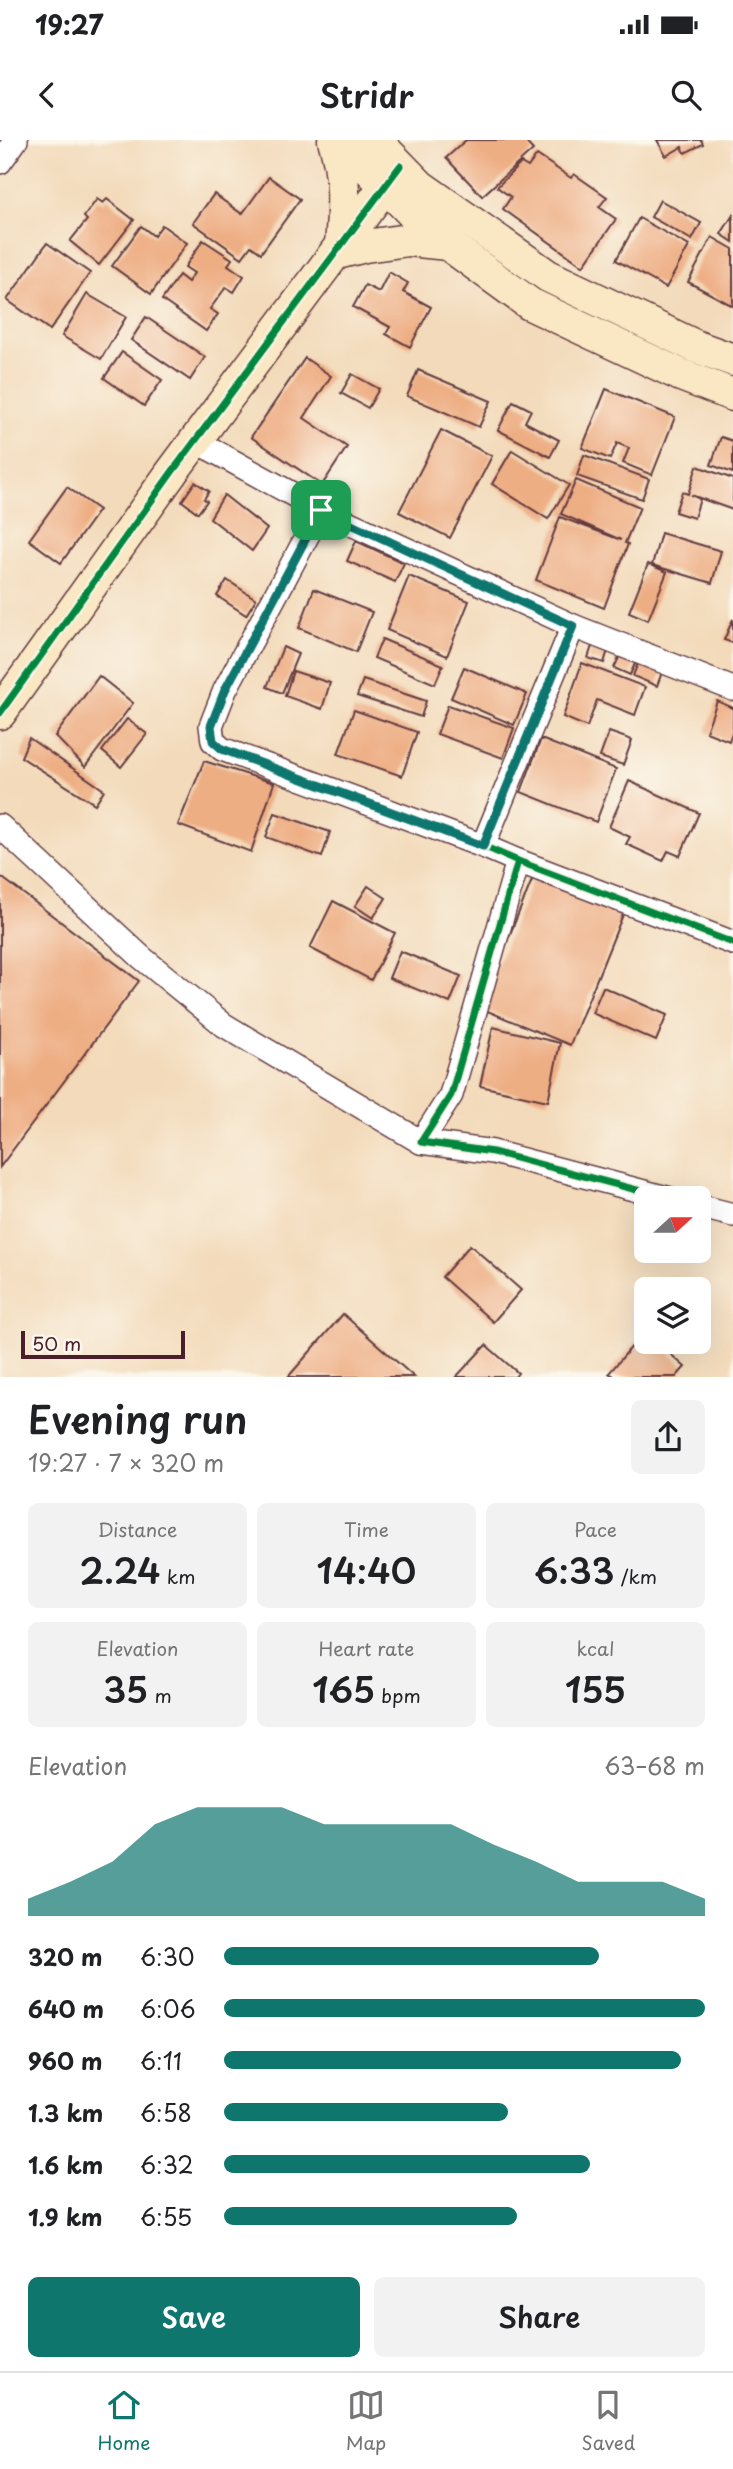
<!DOCTYPE html>
<meta charset="utf-8">
<style>
body{margin:0;font-family:"Playpen Sans",sans-serif;background:#f2f2f2;color:#202124;height:100vh;display:flex;flex-direction:column;font-size:26px;white-space:nowrap}
*{box-sizing:border-box;margin:0}
p{font-size:23px;color:#757577}
.icon{flex:none;width:38px;height:38px;fill:none;stroke:currentColor;stroke-width:2;stroke-linecap:round;stroke-linejoin:round}
.map{position:relative;height:1237px;overflow:hidden}
.panel{display:flex;flex-direction:column;background:#fff;flex:1}
.panel>*{flex:none}
.needle{width:46px;rotate:69deg}
.fabs{position:absolute;left:634px;top:1046px;display:grid;gap:14px}
.fabs a{display:grid;place-items:center;width:77px;height:77px;border-radius:10px;background:#fff;box-shadow:0 7px 28px #0002;font-size:35px}
.scale{position:absolute;left:21px;bottom:18px;width:164px;box-sizing:border-box;padding-left:7px;border:4px solid #4a1f2b;border-top:0;font-size:19px;line-height:24px;white-space:nowrap;color:#4a1f2b;-webkit-text-stroke:5px #fbf7ec;paint-order:stroke}
.pin{position:absolute;display:grid;place-items:center;width:60px;height:60px;color:#fff;margin:-30px;border-radius:14px;box-shadow:0 4px 10px #0006}
.round{display:grid;place-items:center;flex:none;width:74px;height:74px;border-radius:10px;background:#f2f2f2}
.headline{display:flex;align-items:center;justify-content:space-between;height:119px;padding:0 28px}
h1{font-size:38px;font-weight:600;line-height:52px}
.figures{display:grid;grid-template-columns:repeat(3,1fr);gap:10px;height:119px;padding:7px 28px}
.figures div{display:grid;align-content:center;border-radius:10px;background:#f2f2f2;text-align:center}
.figures b{font-size:35px;font-weight:600}
.figures small{font-size:19px;font-weight:400}
.figures p{font-size:19px}
.chart{height:196px;padding:14px 28px}
.chart p{display:flex;justify-content:space-between}
.chart svg{width:100%;height:126px;margin-top:7px;fill:#0f766e;opacity:.7}
.button{display:flex;gap:14px;margin-top:auto;padding:14px 28px}
.button a{flex:1;height:80px;border-radius:10px;background:#0f766e;color:#fff;font-size:28px;font-weight:600;line-height:80px;text-align:center}
.button a+a{background:#f2f2f2;color:#202124}
ul{padding:0 28px;list-style:none;font-size:23px}
li{display:grid;grid-template-columns:112px 84px 1fr;align-items:center;height:52px}
li i{height:18px;border-radius:9px;background:#0f766e}
.status{display:flex;justify-content:space-between;align-items:center;height:49px;padding:0 35px;background:#fff;direction:ltr}
.status svg{height:19px;fill:currentColor}
header{display:flex;justify-content:space-between;align-items:center;height:91px;padding:0 28px;background:#fff;font-size:32px;font-weight:600}
.tabs{display:flex;justify-content:space-around;align-items:center;height:98px;border-top:2px solid #e0e0e0;background:#fff;font-size:19px;color:#757577}
.tabs a{display:grid;justify-items:center;gap:4px}
.tabs .current{color:#0f766e}
.map>svg:first-child{display:block}
.building{fill:#eeae84}
.lines{fill:none;stroke-linecap:round;stroke-linejoin:round}
.street-casing{stroke:#633b40;stroke-width:26}
.secondary-casing{stroke:#633b40;stroke-width:35}
.street{stroke:#fff;stroke-width:23}
.secondary{stroke:#fae7c3;stroke-width:32}
.cycleway-casing{stroke:#fbf7ec;stroke-width:11}
.cycleway{stroke:#00873e;stroke-width:7}
.route-casing{stroke:#fff;stroke-width:14}
.route{stroke:#0f766e;stroke-width:9}
</style>
<div class="status"><b>19:27</b><svg viewBox="0 0 49 12"><path d="M0 12V9h3v3zM5 12V6h3v6zM10 12V3h3v9zM15 12V0h3v12zM26 1h20v11H26zM47 4h2v5h-2z"/></svg></div>
<header><svg class="icon" aria-label="back" viewBox="0 0 24 24"><path d="M15 5l-7 7 7 7"/></svg>Stridr<svg class="icon" aria-label="search" viewBox="0 0 24 24"><circle cx="10" cy="10" r="6"/><path d="M15 15l6 6"/></svg></header>
<div class="map">
<svg width="733" height="1237" viewBox="0 0 733 1237">
<rect width="100%" height="100%" fill="#fbf7ec"/>
<filter id="ink" filterUnits="userSpaceOnUse"><feTurbulence type="fractalNoise" baseFrequency=".0143" numOctaves="2"/><feDisplacementMap in="SourceGraphic" scale="14" xChannelSelector="R" yChannelSelector="G"/><feConvolveMatrix kernelMatrix="1 2 1 2 8 2 1 2 1" color-interpolation-filters="sRGB"/></filter>
<filter id="wash" filterUnits="userSpaceOnUse"><feTurbulence type="fractalNoise" baseFrequency=".00686" numOctaves="4" result="noise"/><feDisplacementMap in="SourceGraphic" scale="28" xChannelSelector="R" yChannelSelector="G"/><feGaussianBlur stdDeviation="1.57" result="paint"/><feColorMatrix in="noise" values="0 0 0 0 0 0 0 0 0 0 0 0 0 0 0 0 0 1.4 0 .05"/><feComposite in="paint" operator="in"/></filter>
<g filter="url(#wash)">
<rect width="100%" height="100%" fill="#f3daba"/>
<g id="blocks">
<g class="building">
<polygon points="466,0 524,0 533,10 482,56 446,18"/>
<polygon points="657,0 701,0 703,4 685,13 682,7 666,16"/>
<polygon points="537,15 571,38 574,34 607,57 599,67 616,79 583,126 503,69 511,57 497,47 521,23 528,27"/>
<polygon points="269,37 300,59 261,113 251,106 242,118 193,83 214,54 242,74"/>
<polygon points="97,59 103,63 107,59 134,80 99,125 70,101 87,80 84,77"/>
<polygon points="660,60 701,83 692,100 651,77"/>
<polygon points="733,75 733,102 721,94"/>
<polygon points="639,78 689,106 666,148 616,120"/>
<polygon points="162,85 187,103 151,154 112,126 141,86 154,96"/>
<polygon points="712,97 733,109 733,166 688,142"/>
<polygon points="203,100 232,119 228,125 244,136 234,152 226,147 210,169 218,174 206,191 162,160 179,135 188,142 194,133 185,127"/>
<polygon points="47,103 90,133 50,190 7,160"/>
<polygon points="389,132 408,143 403,152 431,167 410,207 386,194 390,187 353,167 365,145 379,152"/>
<polygon points="87,154 126,177 101,219 62,196"/>
<polygon points="146,177 205,217 190,240 131,200"/>
<polygon points="122,212 162,240 144,266 104,238"/>
<polygon points="305,218 331,236 304,278 347,307 322,345 251,297"/>
<polygon points="418,230 491,261 479,287 407,256"/>
<polygon points="352,234 379,249 368,268 341,253"/>
<polygon points="606,249 675,277 652,335 623,323 629,308 617,303 610,319 582,308"/>
<polygon points="513,261 531,270 525,282 559,300 550,317 498,290"/>
<polygon points="441,290 492,316 450,398 399,372"/>
<polygon points="721,297 733,301 733,333 711,325"/>
<polygon points="512,310 569,345 548,379 492,344"/>
<polygon points="584,315 649,339 642,359 577,336"/>
<polygon points="697,326 733,339 733,370 691,355 700,359 694,378 675,372 682,352 688,354"/>
<polygon points="576,340 640,367 625,403 628,404 604,468 536,440 560,377 621,400 561,374"/>
<polygon points="195,342 209,351 204,359 207,361 198,373 182,361"/>
<polygon points="67,347 99,370 61,423 29,400"/>
<polygon points="224,355 267,389 252,411 210,378"/>
<polygon points="661,393 721,411 712,443 652,425"/>
<polygon points="356,401 404,423 395,442 347,421"/>
<polygon points="648,424 667,432 648,480 629,472"/>
<polygon points="409,436 469,461 447,516 387,490"/>
<polygon points="227,440 256,459 246,475 217,456"/>
<polygon points="314,449 372,472 356,512 299,488"/>
<polygon points="733,479 733,503 724,500"/>
<polygon points="382,499 443,525 435,544 374,518"/>
<polygon points="593,503 609,507 604,523 588,518"/>
<polygon points="283,507 298,514 282,553 267,547"/>
<polygon points="622,511 638,517 630,535 614,528"/>
<polygon points="582,523 645,547 635,575 597,560 587,587 563,577"/>
<polygon points="638,523 662,532 657,546 633,536"/>
<polygon points="464,527 527,554 514,585 451,558"/>
<polygon points="293,531 330,543 322,569 285,556"/>
<polygon points="99,536 133,563 85,627 55,596"/>
<polygon points="363,540 426,561 421,577 357,556"/>
<polygon points="717,561 733,568 733,590 729,601 706,592"/>
<polygon points="448,565 514,588 503,618 437,594"/>
<polygon points="354,570 417,592 402,636 338,614"/>
<polygon points="127,579 147,594 121,627 102,611"/>
<polygon points="609,592 632,600 623,625 600,617"/>
<polygon points="29,598 104,650 95,664 21,617"/>
<polygon points="541,599 616,629 596,682 521,652"/>
<polygon points="204,621 274,643 251,712 178,685"/>
<polygon points="629,641 699,673 680,716 668,711 663,721 626,704 630,697 609,687"/>
<polygon points="275,673 330,692 322,717 266,697"/>
<polygon points="534,735 624,772 570,905 480,868"/>
<polygon points="0,736 139,841 0,1027"/>
<polygon points="368,746 386,758 373,778 355,766"/>
<polygon points="333,761 395,793 371,840 310,808"/>
<polygon points="400,811 461,836 450,863 389,838"/>
<polygon points="603,847 667,875 656,901 592,873"/>
<polygon points="493,887 560,903 548,961 480,946"/>
<polygon points="470,1105 521,1150 493,1182 442,1137"/>
<polygon points="343,1174 414,1237 288,1237"/>
<polygon points="646,1190 646,1202 657,1202 685,1227 676,1237 614,1237 609,1233"/>
<polygon points="486,1205 518,1233 515,1237 456,1237"/>
</g>
</g>
</g>
<g filter="url(#ink)">
<use href="#blocks" fill-opacity="0" stroke="#633b40" stroke-width="2"/>
<g class="lines">
<defs>
<g id="street">
<polyline points="0,22 16,0"/>
<polyline points="196,301 321,370 573,486 483,706"/>
<polyline points="321,370 225,550 211,586 213,601 222,609 483,706 518,721 733,803"/>
<polyline points="573,486 733,549"/>
<polyline points="0,686 141,817 224,885 421,1002"/>
<polyline points="518,721 451,955 421,1002 493,1012 671,1059"/>
<polyline points="698,1066 733,1075"/>
</g>
<g id="secondary">
<path d="M334 0C346 37 344 67 341 106"/>
<polyline points="344,0 368,28 430,91 530,164 681,235 733,255"/>
<polyline points="375,0 420,46 548,136 697,207 733,220"/>
<polyline points="337,113 365,106 408,100 448,104"/>
<polyline points="0,573 172,332 400,26"/>
</g>
</defs>
<use href="#street" class="street-casing"/>
<use href="#secondary" class="secondary-casing"/>
<use href="#street" class="street"/>
<use href="#secondary" class="secondary"/>
<defs>
<g id="cycleway">
<polyline points="321,370 225,550 211,586 213,601 222,609 483,706 518,721 733,803"/>
<polyline points="0,573 172,332 400,26"/>
<polyline points="518,721 451,955 421,1002 493,1012 671,1059"/>
</g>
</defs>
<use href="#cycleway" class="cycleway-casing"/>
<use href="#cycleway" class="cycleway"/>
</g>
</g>
<g class="lines" filter="url(#ink)">
<defs>
<polygon id="route" points="321,370 573,486 483,706 222,609 213,601 211,586 225,550"/>
</defs>
<use href="#route" class="route-casing"/>
<use href="#route" class="route"/>
</g>
</svg>
<div class="fabs">
<a><svg class="needle" viewBox="-14 -14 28 28"><path d="M0-13l5 13h-10z" fill="#e53935"/><path d="M0 13l5-13h-10z" fill="#757577"/></svg></a>
<a><svg class="icon" aria-label="layers" viewBox="0 0 24 24"><path d="M12 4l9 5-9 5-9-5zM3 14l9 5 9-5"/></svg></a>
</div>
<div class="scale">50 m</div>
<div class="pin" style="left:321px;top:370px;background:#1e9e55"><svg class="icon" aria-label="arrive" viewBox="0 0 24 24"><path d="M6 21V4h12l-3 4 3 4H6"/></svg></div>
</div>
<section class="panel">
<div class="headline"><div><h1>Evening run</h1><p>19:27 · 7 × 320 m</p></div><a class="round"><svg class="icon" aria-label="share" viewBox="0 0 24 24"><path d="M12 15V3M7 8l5-5 5 5M5 13v7h14v-7"/></svg></a></div>
<div class="figures">
<div><p>Distance</p><b>2.24<small> km</small></b></div>
<div><p>Time</p><b>14:40</b></div>
<div><p>Pace</p><b>6:33<small> /km</small></b></div>
</div>
<div class="figures">
<div><p>Elevation</p><b>35<small> m</small></b></div>
<div><p>Heart rate</p><b>165<small> bpm</small></b></div>
<div><p>kcal</p><b>155</b></div>
</div>
<div class="chart"><p><span>Elevation</span>63–68 m</p>
<svg viewBox="0 0 160 44" preserveAspectRatio="none"><path d="M0 44V38L10 32L20 25L30 12L40 6L50 6L60 6L70 12L80 12L90 12L100 12L110 19L120 25L130 32L140 32L150 32L160 38V44z"/></svg>
</div>
<ul>
<li><b>320 m</b>6:30<i style="width:78%"></i></li>
<li><b>640 m</b>6:06<i style="width:100%"></i></li>
<li><b>960 m</b>6:11<i style="width:95%"></i></li>
<li><b>1.3 km</b>6:58<i style="width:59%"></i></li>
<li><b>1.6 km</b>6:32<i style="width:76%"></i></li>
<li><b>1.9 km</b>6:55<i style="width:61%"></i></li>
</ul>
<div class="button"><a>Save</a><a>Share</a></div>
</section>
<nav class="tabs">
<a class="current"><svg class="icon" aria-label="home" viewBox="0 0 24 24"><path d="M3 11l9-7 9 7M6 9v11h12V9"/></svg>Home</a>
<a><svg class="icon" aria-label="map" viewBox="0 0 24 24"><path d="M3 6l6-2 6 2 6-2v14l-6 2-6-2-6 2zM9 4v14M15 6v14"/></svg>Map</a>
<a><svg class="icon" aria-label="saved" viewBox="0 0 24 24"><path d="M7 4h10v16l-5-4-5 4z"/></svg>Saved</a>
</nav>
